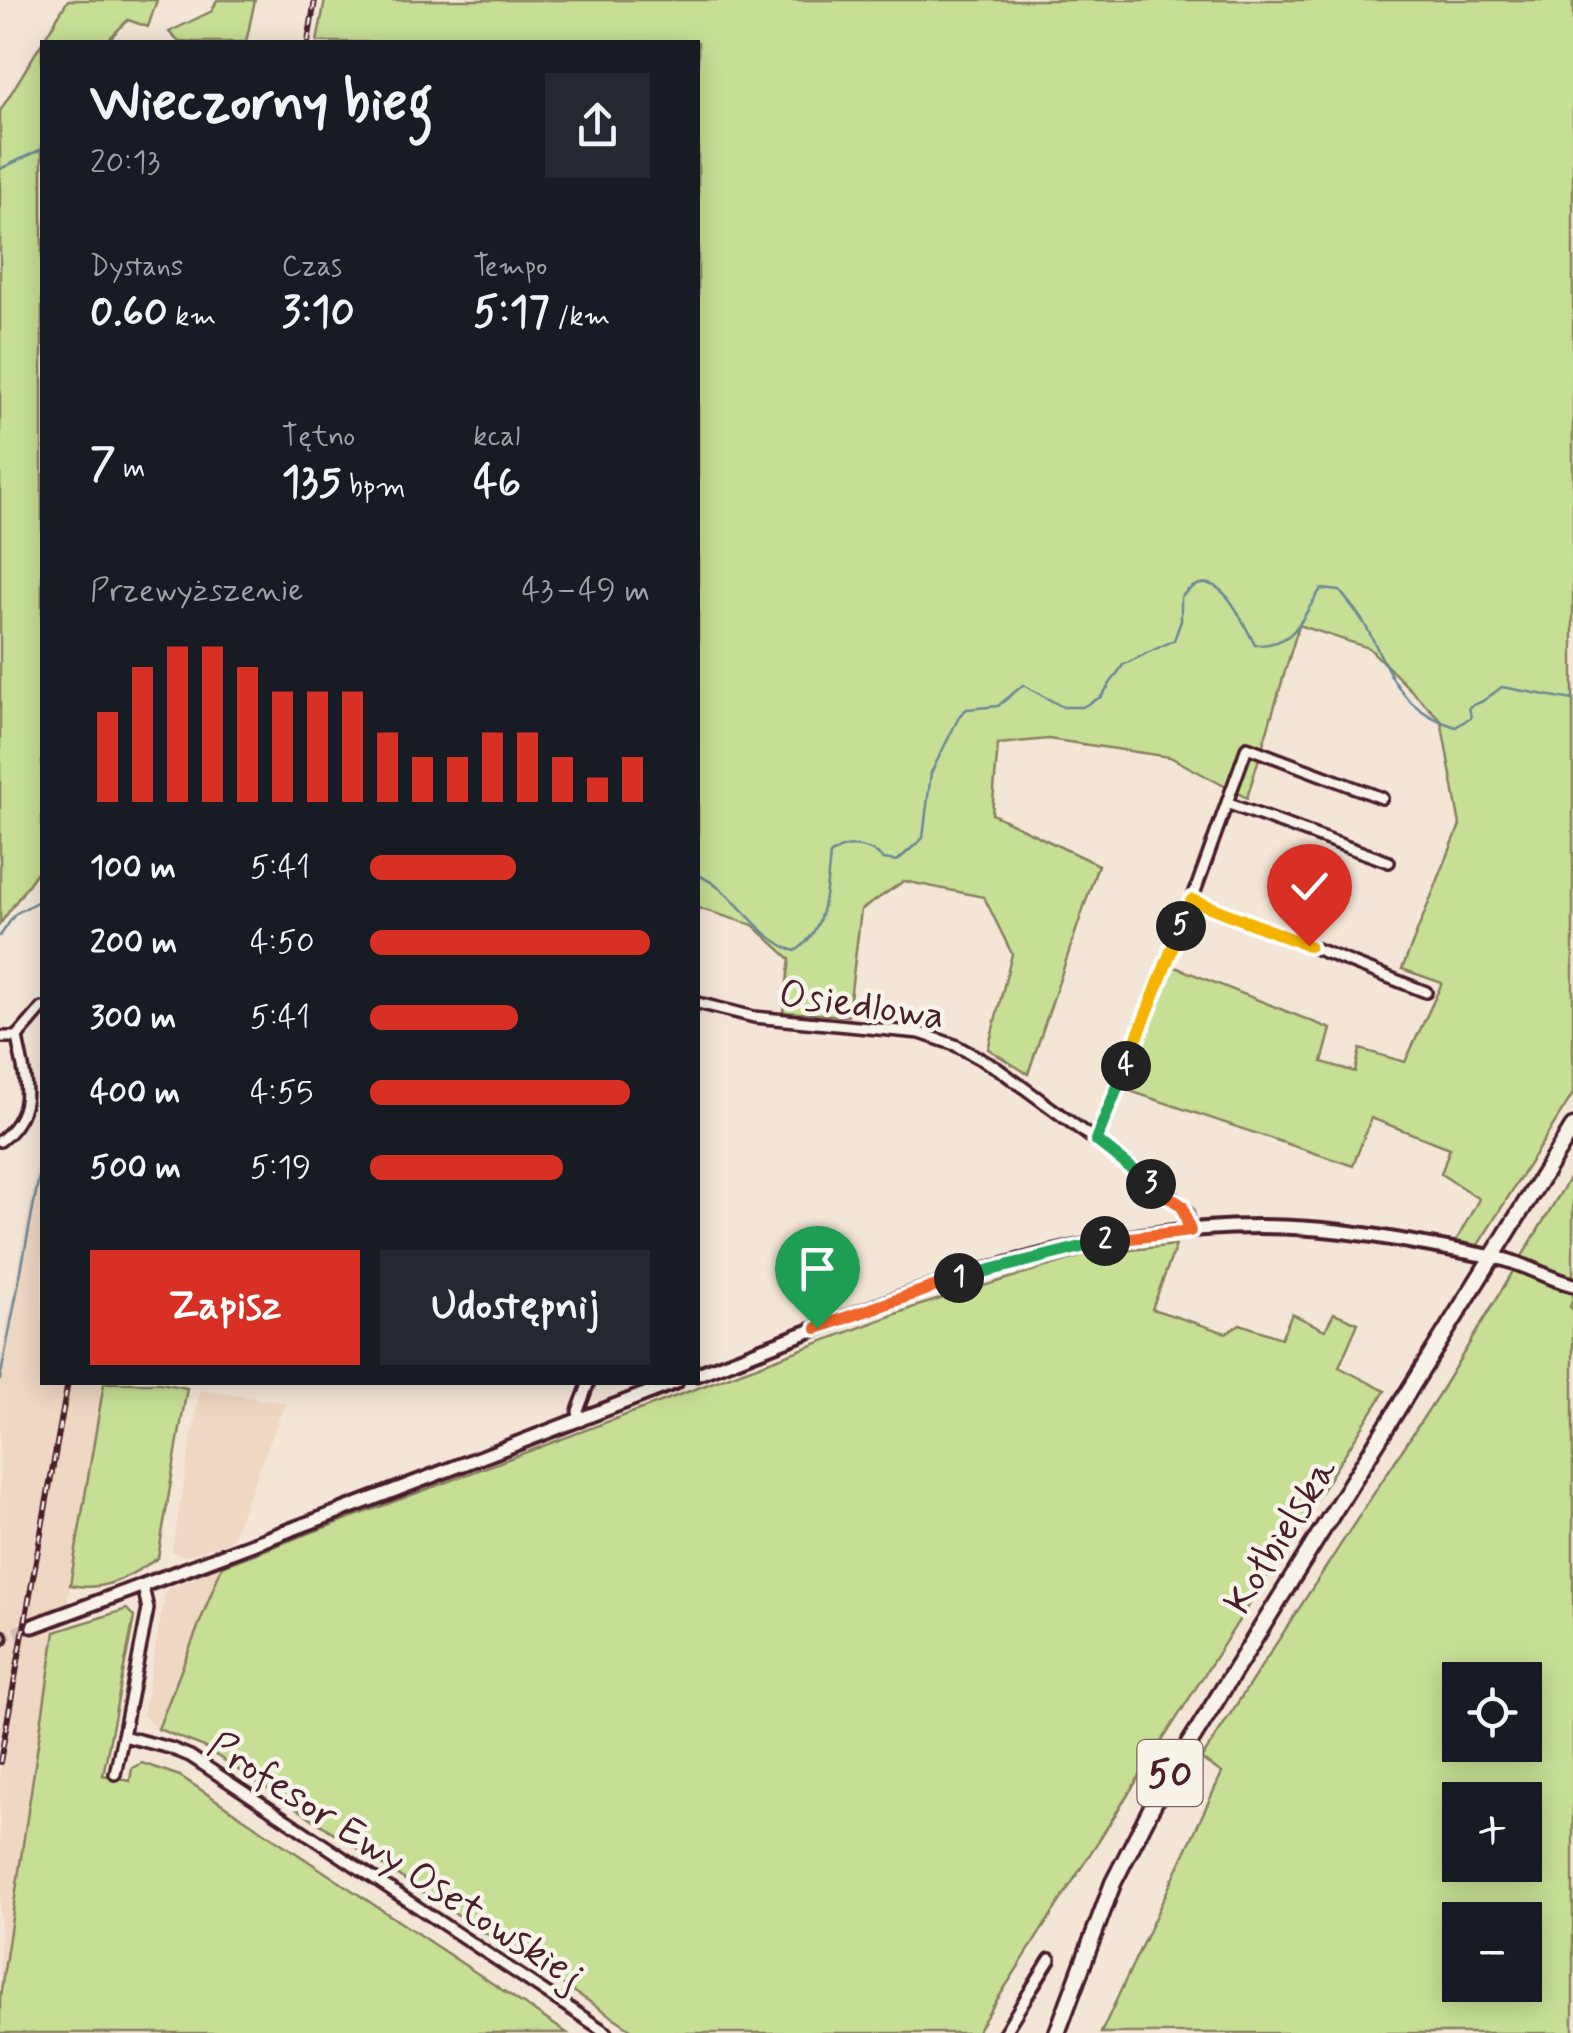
<!DOCTYPE html>
<html lang="pl">
<meta charset="utf-8">
<style>
body{margin:0;font-family:Mynerve,sans-serif;background:#242831;color:#f1f3f6;height:100vh;display:flex;flex-direction:column;font-size:38px;white-space:nowrap}
*{box-sizing:border-box;margin:0}
p{font-size:32px;color:#9ea1a6}
.icon{flex:none;width:55px;height:55px;fill:none;stroke:currentColor;stroke-width:2;stroke-linecap:round;stroke-linejoin:round}
.map{position:relative;flex:1;overflow:hidden}
.side{position:absolute;left:40px;top:40px;width:660px;height:1345px;display:flex;flex-direction:column;background:#171b24;border-radius:0px;box-shadow:0 5px 25px #0003}
.side>*{flex:none}
.tools{position:absolute;left:1442px;top:1662px;display:grid;gap:20px}
.tools a{display:grid;place-items:center;width:100px;height:100px;border-radius:0px;background:#171b24;box-shadow:0 5px 25px #0003;font-size:50px}
.pin{position:absolute;display:grid;place-items:center;width:85px;height:85px;color:#fff;margin:-102px -42px;border-radius:50% 50% 50% 0;rotate:-45deg;box-shadow:0 0 10px #0007}
.pin .icon{rotate:45deg}
.km{position:absolute;width:50px;height:50px;margin:-25px;border-radius:50%;background:#222;color:#fff;font-size:28px;line-height:50px;text-align:center}
.round{display:grid;place-items:center;flex:none;width:105px;height:105px;border-radius:0px;background:#242831}
.headline{display:flex;align-items:center;justify-content:space-between;height:170px;padding:0 50px}
h1{font-size:55px;font-weight:700;line-height:75px}
.figures{display:grid;grid-template-columns:repeat(3,1fr);gap:15px;height:170px;padding:10px 50px}
.figures div{display:grid;align-content:center}
.figures b{font-size:42px;font-weight:700}
.figures small{font-size:28px;font-weight:400}
.figures p{font-size:28px}
.chart{height:280px;padding:20px 50px}
.chart p{display:flex;justify-content:space-between}
.chart svg{width:100%;height:180px;margin-top:10px;stroke:#d93025;stroke-width:6}
.action{display:flex;gap:20px;margin-top:auto;padding:20px 50px}
.action a{flex:1;height:115px;border-radius:0px;background:#d93025;color:#fff;font-size:40px;font-weight:700;line-height:115px;text-align:center}
.action a+a{background:#242831;color:#f1f3f6}
ul{padding:0 50px;list-style:none;font-size:32px}
li{display:grid;grid-template-columns:160px 120px 1fr;align-items:center;height:75px}
li i{height:25px;border-radius:12px;background:#d93025}
.map>svg:first-child{display:block}
.built{fill:#eed7c3}
.green{fill:#c7df95;stroke:#887f60;stroke-width:2.5;fill-rule:evenodd}
.lines{fill:none;stroke-linecap:round;stroke-linejoin:round}
.stream{stroke:#6a8896;stroke-width:2.5}
.secondary-tunnel{stroke:#d1beb5;stroke-width:11;stroke-dasharray:11 5.5;stroke-linecap:butt}
.street-casing{stroke:#4a1f2b;stroke-width:16}
.secondary-casing{stroke:#4a1f2b;stroke-width:19}
.primary-casing{stroke:#4a1f2b;stroke-width:21}
.street{stroke:#f7f3e8;stroke-width:9}
.secondary{stroke:#f7f3e8;stroke-width:11}
.primary{stroke:#f7f3e8;stroke-width:14}
.rail-casing{stroke:#4a1f2b;stroke-width:6}
.rail{stroke:#f7f3e8;stroke-width:2.5;stroke-dasharray:8;stroke-linecap:butt}
.split-1-casing{stroke:#fff;stroke-width:20}
.split-2-casing{stroke:#fff;stroke-width:20}
.split-3-casing{stroke:#fff;stroke-width:20}
.split-4-casing{stroke:#fff;stroke-width:20}
.split-5-casing{stroke:#fff;stroke-width:20}
.split-6-casing{stroke:#fff;stroke-width:20}
.split-1{stroke:#f0652b;stroke-width:12}
.split-2{stroke:#22a559;stroke-width:12}
.split-3{stroke:#f0652b;stroke-width:12}
.split-4{stroke:#22a559;stroke-width:12}
.split-5{stroke:#f5b400;stroke-width:12}
.split-6{stroke:#f5b400;stroke-width:12}
.labels{text-anchor:middle;stroke-width:9;stroke-linejoin:round;paint-order:stroke}
.shield{fill:#f7f3e8;stroke:#7e5f64;stroke-width:2.5}
.shield-label{font-size:38px;font-weight:bold;fill:#4a1f2b}
.street-label{font-size:40px;fill:#4a1f2b;stroke:#f7f3e8}
</style>
<div class="map">
<svg width="1573" height="2033" viewBox="0 0 1573 2033">
<rect width="100%" height="100%" fill="#f3e6d7"/>
<filter id="ink" filterUnits="userSpaceOnUse"><feTurbulence type="fractalNoise" baseFrequency=".01" numOctaves="2"/><feDisplacementMap in="SourceGraphic" scale="20" xChannelSelector="R" yChannelSelector="G"/><feConvolveMatrix kernelMatrix="1 2 1 2 8 2 1 2 1" color-interpolation-filters="sRGB"/></filter>
<g filter="url(#ink)">
<g class="built">
<polygon points="42,1138 42,1382 104,1383 67,1603 60,1607 55,1632 0,1997 0,1362"/>
<polygon points="200,1390 285,1403 231,1541 186,1556 172,1552"/>
<polygon points="221,1566 158,1729 155,1728 143,1715 166,1590"/>
</g>
<g class="green">
<polygon points="68,0 157,0 148,27 128,20 106,42 42,42 42,865 0,924 0,111"/>
<polygon points="217,0 255,0 246,42 179,42 169,32 212,11"/>
<polygon points="325,0 1573,0 1573,1094 1478,1245 1456,1241 1479,1199 1441,1174 1450,1148 1371,1118 1353,1166 1124,1089 1173,966 1331,1029 1322,1062 1355,1072 1360,1049 1405,1062 1442,983 1402,969 1460,825 1441,720 1369,648 1299,625 1247,798 1170,757 1048,739 998,744 992,814 1098,865 1028,1074 988,1049 1012,954 984,897 904,881 861,910 848,1016 783,1012 790,959 753,925 698,908 698,42 317,42"/>
<path d="M1573 1172V1299L1570 1307 1573 1309V2033H1101L1222 1773 1201 1759 1440 1392ZM1460 1680H1525V1745H1460ZM1460 1800H1525V1865H1460ZM1460 1920H1525V1985H1460Z"/>
<polygon points="1176,1245 1152,1309 1226,1333 1240,1324 1281,1338 1292,1314 1325,1330 1334,1313 1358,1323 1339,1367 1385,1391 976,2033 637,2033 202,1746 158,1729 222,1566 917,1306 1086,1255"/>
<path d="M104 1383H159L187 1388 158 1558C128 1577 106 1592 70 1585Z"/>
<polygon points="127,1609 134,1617 103,1775 130,1781 132,1768 142,1763 180,1776 567,2033 0,2033 0,1997 55,1632"/>
</g>
<g class="lines">
<g class="stream">
<polyline points="0,169 42,149"/>
<path d="M698 875C737 892 755 937 795 951 826 932 826 890 830 855 846 841 869 845 883 859L897 861 923 838 931 773 960 715 967 709 998 706 1023 685 1063 707H1082L1101 697 1123 665 1174 640 1181 621V597C1218 556 1241 620 1255 645 1297 646 1300 619 1321 589L1340 591C1349 603 1361 616 1368 630 1392 677 1400 709 1456 727L1471 717 1469 707 1483 701 1502 687 1573 700"/>
<polyline points="0,936 15,914 42,899"/>
<polyline points="0,1380 42,1161"/>
</g>
<polyline class="secondary-tunnel" points="0,1637 33,1626"/>
<defs>
<g id="street">
<polyline points="1229,804 1389,862"/>
<polyline points="1192,900 1426,992"/>
<polyline points="698,1003 754,1017 920,1033 955,1045 997,1068 1176,1200 1187,1212 1190,1231"/>
<polyline points="0,1037 17,1037 42,1008"/>
<polyline points="1096,1140 1192,900 1247,747 1382,798"/>
<path d="M0 1141C38 1111 25 1080 17 1037"/>
<polyline points="580,1421 578,1411 589,1382"/>
<polyline points="143,1587 148,1609 123,1736 170,1748 190,1756 607,2033"/>
<polyline points="115,1774 123,1736"/>
<polyline points="1004,2033 1050,1959"/>
</g>
<g id="secondary">
<path d="M698 1374C885 1302 1078 1220 1284 1227 1354 1229 1425 1245 1494 1257 1522 1262 1546 1278 1573 1285"/>
<path d="M33 1626C248 1547 462 1465 676 1382"/>
<polyline points="0,1638 0,1637"/>
</g>
<polyline id="primary" points="1057,2033 1113,1883 1161,1789 1573,1127"/>
</defs>
<use href="#street" class="street-casing"/>
<use href="#secondary" class="secondary-casing"/>
<use href="#primary" class="primary-casing"/>
<use href="#street" class="street"/>
<use href="#secondary" class="secondary"/>
<use href="#primary" class="primary"/>
<defs>
<g id="rail">
<polyline points="308,42 315,0"/>
<polyline points="0,1762 68,1382"/>
</g>
</defs>
<use href="#rail" class="rail-casing"/>
<use href="#rail" class="rail"/>
</g>
</g>
<g class="lines" filter="url(#ink)">
<defs>
<polyline id="split-1" points="817,1328 959,1278"/>
<polyline id="split-2" points="959,1278 1105,1241"/>
<polyline id="split-3" points="1105,1241 1190,1231 1182,1206 1151,1184"/>
<polyline id="split-4" points="1126,1066 1096,1140 1151,1184"/>
<polyline id="split-5" points="1126,1066 1181,926"/>
<polyline id="split-6" points="1181,926 1192,900 1309,946"/>
</defs>
<use href="#split-1" class="split-1-casing"/>
<use href="#split-2" class="split-2-casing"/>
<use href="#split-3" class="split-3-casing"/>
<use href="#split-4" class="split-4-casing"/>
<use href="#split-5" class="split-5-casing"/>
<use href="#split-6" class="split-6-casing"/>
<use href="#split-1" class="split-1"/>
<use href="#split-2" class="split-2"/>
<use href="#split-3" class="split-3"/>
<use href="#split-4" class="split-4"/>
<use href="#split-5" class="split-5"/>
<use href="#split-6" class="split-6"/>
</g>
<g class="labels">
<rect class="shield" x="1137.5" y="1740" width="65" height="66" rx="8"/>
<g class="shield-label">
<text x="1170" y="1786">50</text>
</g>
<g class="street-label">
<text transform="translate(862 1003) rotate(8)" y="14">Osiedlowa</text>
<text transform="translate(1279 1535) rotate(-58)" y="14">Kołbielska</text>
<text transform="translate(397 1859) rotate(33)" y="14">Profesor Ewy Osetowskiej</text>
</g>
</g>
</svg>
<div class="tools">
<a><svg class="icon" aria-label="locate" viewBox="0 0 24 24"><circle cx="12" cy="12" r="6"/><path d="M12 2v4M12 18v4M2 12h4M18 12h4"/></svg></a>
<a>+</a>
<a>−</a>
</div>
<div class="pin" style="left:817px;top:1328px;background:#1e9e55"><svg class="icon" aria-label="arrive" viewBox="0 0 24 24"><path d="M6 21V4h12l-3 4 3 4H6"/></svg></div>
<div class="pin" style="left:1309px;top:946px;background:#d93025"><svg class="icon" aria-label="check" viewBox="0 0 24 24"><path d="M5 12l5 5 9-10"/></svg></div>
<b class="km" style="left:959px;top:1278px">1</b>
<b class="km" style="left:1105px;top:1241px">2</b>
<b class="km" style="left:1151px;top:1184px">3</b>
<b class="km" style="left:1126px;top:1066px">4</b>
<b class="km" style="left:1181px;top:926px">5</b>
<section class="side">
<div class="headline"><div><h1>Wieczorny bieg</h1><p>20:13</p></div><a class="round"><svg class="icon" aria-label="share" viewBox="0 0 24 24"><path d="M12 15V3M7 8l5-5 5 5M5 13v7h14v-7"/></svg></a></div>
<div class="figures">
<div><p>Dystans</p><b>0.60<small> km</small></b></div>
<div><p>Czas</p><b>3:10</b></div>
<div><p>Tempo</p><b>5:17<small> /km</small></b></div>
</div>
<div class="figures">
<div><b>7<small> m</small></b></div>
<div><p>Tętno</p><b>135<small> bpm</small></b></div>
<div><p>kcal</p><b>46</b></div>
</div>
<div class="chart"><p><span>Przewyższenie</span>43–49 m</p>
<svg viewBox="0 0 160 44" preserveAspectRatio="none"><path d="M5 44V22M15 44V11M25 44V6M35 44V6M45 44V11M55 44V17M65 44V17M75 44V17M85 44V27M95 44V33M105 44V33M115 44V27M125 44V27M135 44V33M145 44V38M155 44V33"/></svg>
</div>
<ul>
<li><b>100 m</b>5:41<i style="width:52%"></i></li>
<li><b>200 m</b>4:50<i style="width:100%"></i></li>
<li><b>300 m</b>5:41<i style="width:53%"></i></li>
<li><b>400 m</b>4:55<i style="width:93%"></i></li>
<li><b>500 m</b>5:19<i style="width:69%"></i></li>
</ul>
<div class="action"><a>Zapisz</a><a>Udostępnij</a></div>
</section>
</div>
